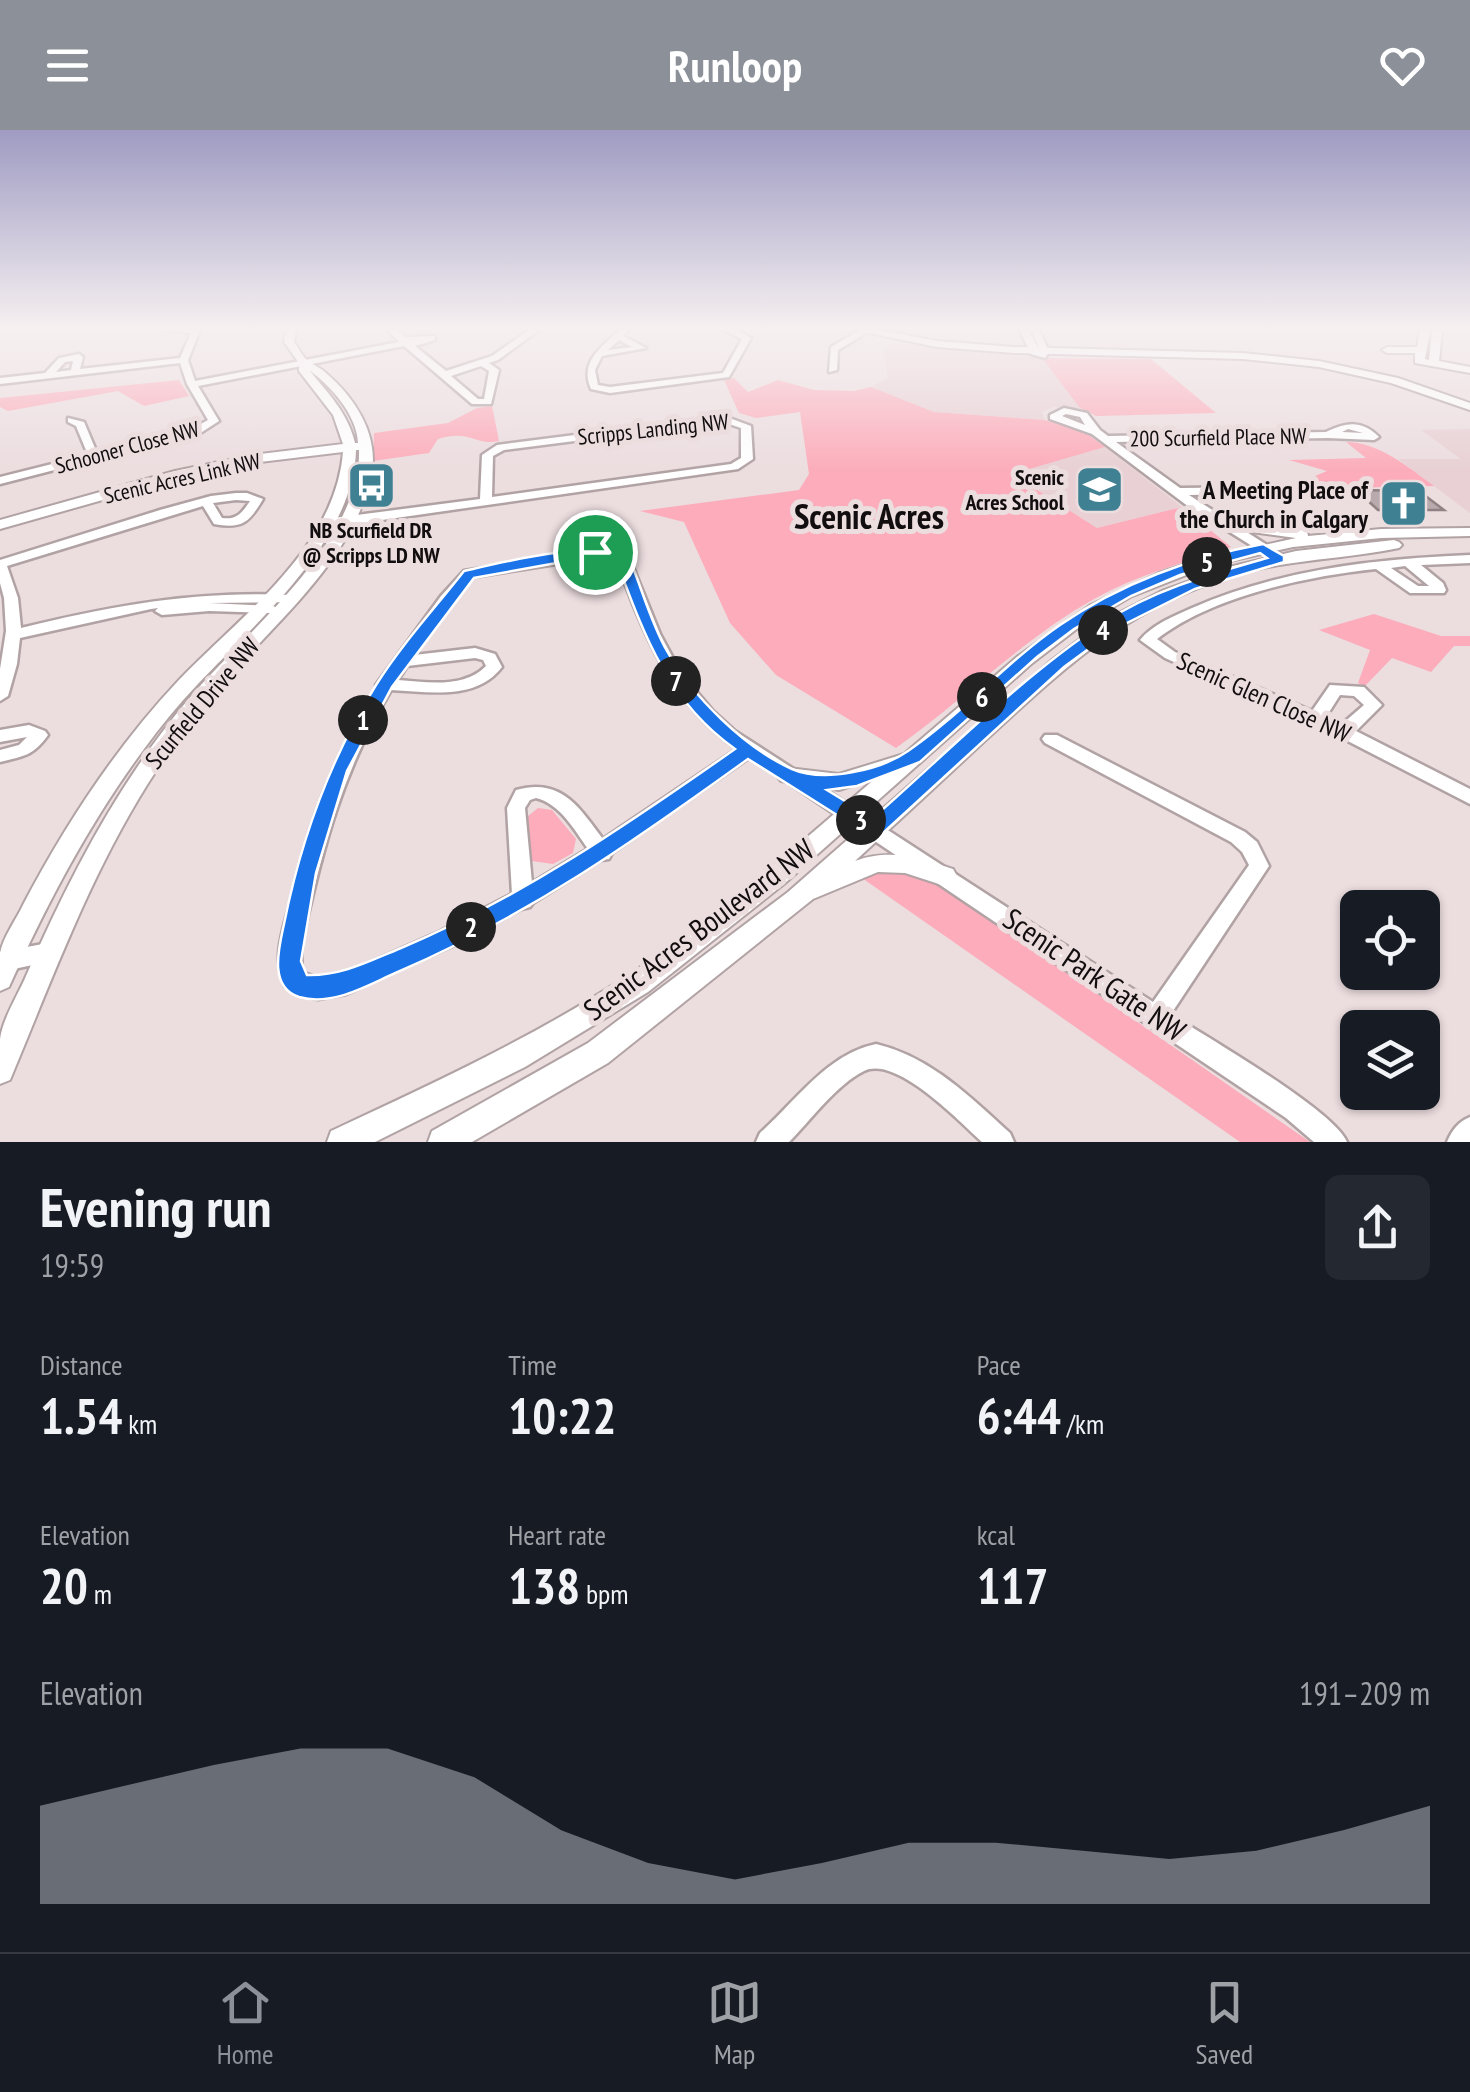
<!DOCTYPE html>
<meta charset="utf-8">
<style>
body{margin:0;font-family:"PT Sans Narrow",sans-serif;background:#242831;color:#f1f3f6;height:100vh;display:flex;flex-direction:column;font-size:38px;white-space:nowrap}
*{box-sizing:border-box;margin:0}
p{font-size:32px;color:#9ea1a6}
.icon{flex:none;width:55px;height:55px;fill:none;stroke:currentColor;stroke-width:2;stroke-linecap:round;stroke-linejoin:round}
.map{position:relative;height:1012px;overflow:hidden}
.panel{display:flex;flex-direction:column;background:#171b24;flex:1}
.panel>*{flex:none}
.fabs{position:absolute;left:1340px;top:760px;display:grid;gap:20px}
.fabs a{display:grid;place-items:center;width:100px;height:100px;border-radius:15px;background:#171b24;box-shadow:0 2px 8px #0004;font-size:50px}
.pin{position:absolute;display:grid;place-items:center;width:85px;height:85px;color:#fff;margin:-42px;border:5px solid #fff;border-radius:50%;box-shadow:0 2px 10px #0007}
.km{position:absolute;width:50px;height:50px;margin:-25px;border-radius:50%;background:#222;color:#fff;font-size:28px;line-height:50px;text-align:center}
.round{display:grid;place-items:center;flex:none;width:105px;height:105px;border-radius:15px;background:#242831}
.overview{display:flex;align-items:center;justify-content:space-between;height:170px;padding:0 40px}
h1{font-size:55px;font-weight:700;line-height:75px}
.stats{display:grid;grid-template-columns:repeat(3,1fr);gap:15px;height:170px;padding:10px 40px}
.stats div{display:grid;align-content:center}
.stats b{font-size:50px;font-weight:700}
.stats small{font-size:28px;font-weight:400}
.stats p{font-size:28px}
.chart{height:280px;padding:20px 40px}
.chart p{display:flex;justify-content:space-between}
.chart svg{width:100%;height:180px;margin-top:10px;fill:#8c9099;opacity:.7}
header{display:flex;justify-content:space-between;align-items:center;height:130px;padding:0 40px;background:#8c9099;color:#fff;font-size:45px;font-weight:700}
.menu{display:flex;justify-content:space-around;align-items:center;height:140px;border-top:2px solid #363941;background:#171b24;font-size:28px;color:#9ea1a6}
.menu a{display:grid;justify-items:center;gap:5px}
.menu .active{color:#8c9099}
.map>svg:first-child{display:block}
.built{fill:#e8d0d4}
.green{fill:#fcacba}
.building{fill:#b9aaad;stroke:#908183;stroke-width:2.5}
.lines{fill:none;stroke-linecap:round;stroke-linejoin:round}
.minor-casing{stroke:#b1a2a4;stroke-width:5}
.tertiary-casing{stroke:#b1a2a4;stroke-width:4}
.minor{fill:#fff;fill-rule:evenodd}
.tertiary{fill:#fff;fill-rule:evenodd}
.route{fill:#1a73e8;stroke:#fff;stroke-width:2.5;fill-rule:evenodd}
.labels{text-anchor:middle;stroke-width:10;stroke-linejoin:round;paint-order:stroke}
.far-street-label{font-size:22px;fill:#120d0e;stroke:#ecdddf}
.far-poi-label{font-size:22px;font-weight:bold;fill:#120d0e;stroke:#ecdddf;text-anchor:end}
.poi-label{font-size:25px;font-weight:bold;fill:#120d0e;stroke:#ecdddf;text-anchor:end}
.street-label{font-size:25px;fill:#120d0e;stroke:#ecdddf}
.near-street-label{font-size:30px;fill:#120d0e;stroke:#ecdddf}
.district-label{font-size:35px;font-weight:bold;fill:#120d0e;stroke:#ecdddf}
</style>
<header><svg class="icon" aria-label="menu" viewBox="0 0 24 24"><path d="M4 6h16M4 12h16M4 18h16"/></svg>Runloop<svg class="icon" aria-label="heart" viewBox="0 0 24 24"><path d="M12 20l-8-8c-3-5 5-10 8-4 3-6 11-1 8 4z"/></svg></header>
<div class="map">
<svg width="1470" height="1012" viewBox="0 0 1470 1012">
<rect width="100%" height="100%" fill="#ecdddf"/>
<g class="built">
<polygon points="898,213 1042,228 1080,278 1053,277 1042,282 1045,290 934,282 871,257 888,248 883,220"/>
<polygon points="1470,299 1470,383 1398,329 1461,329 1421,300"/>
<polygon points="1105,317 1182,377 1097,398 1011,343"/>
</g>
<g class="green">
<polygon points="1042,228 1151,229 1216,283 1096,286 1080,278"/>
<path d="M734 248 748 262 778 250 814 260 854 261 871 257 934 282 1045 290 1086 303 1105 317 1012 344 1097 398 1182 377 1231 417C1185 432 1137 445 1094 469 1022 509 963 571 896 618L776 545 730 493 684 392 640 381 799 360 809 344 800 282 756 288 739 283 724 250Z"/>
<polygon points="179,250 189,266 144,276 118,261 8,281 0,277 0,268"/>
<path d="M492 276 499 311C474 316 471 299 438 309L429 323 373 331 374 303 448 293 477 278Z"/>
<path d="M1346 312C1379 312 1408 337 1434 356L1301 359 1294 355 1327 341 1289 330 1366 328Z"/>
<polygon points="1374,484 1441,506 1470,506 1470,516 1454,516 1431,542 1392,528 1365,556 1358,553 1370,520 1319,500"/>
<polygon points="538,678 552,680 576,709 573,723 553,734 532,731 527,687"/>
<polygon points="895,738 931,751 965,772 1310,1012 1240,1012 862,748"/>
</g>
<polygon class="building" points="1356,360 1419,361 1444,380 1378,380"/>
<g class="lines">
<defs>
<g id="minor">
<path d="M167 200H200L188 230 195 251 399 212 388 200H397L406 207 435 206V210L415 216 446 241 492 226 529 200H539L498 230 489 233 499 240 491 274H472L404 216 198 256 219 291 202 302 0 354V347L88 325 76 296 68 292V288L84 292 97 323 194 298 208 290 187 254 180 233 0 254V248L45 243 59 228 79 224 83 227 80 239 180 228 191 203ZM73 231 71 240 56 242 65 232ZM481 236 489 241 484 269H478L451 246Z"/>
<path d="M620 200H629L623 206 646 218 602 226 595 240 598 255 610 257 723 243 742 209 724 200H736L751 208 729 247 610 263 591 259C579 232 601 217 620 200ZM619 210 632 217 608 220Z"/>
<polygon points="860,200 871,200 838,220 837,240 829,242 831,217"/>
<polygon points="1020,200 1028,200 1041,222 1031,200 1039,200 1049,222 1045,228 1031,224"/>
<path d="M1064 278 1087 283 1100 300 1108 306 1326 302C1347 292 1362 290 1379 307L1374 310 1328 308 1116 312 1180 358 1285 357V361L1281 363 1189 365 1284 426 1286 429 1284 432 1279 433 1185 374 1092 304 1050 289V285ZM1066 284 1080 287 1085 295 1062 286ZM1348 299 1363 303 1342 302Z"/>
<path d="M724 286 751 296 753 329 738 339 361 393 326 397 320 393 326 389 480 369 482 325 497 315ZM723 292 741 298V328L731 334 492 367 493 326 504 320Z"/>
<path d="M236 363H247L263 369C249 393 242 399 214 394L203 376 7 436 18 468 21 498C115 475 194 461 292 465L297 466 299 469 297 472 209 473 274 476 276 479 274 482 269 483 209 481 162 485 155 481 158 478 151 479 20 508 17 534 8 566 0 571V539L6 501 4 468 0 453V430L160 380 211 366ZM236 370 250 371C242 383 237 390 222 388L213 373Z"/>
<path d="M610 418 630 430 660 504 681 543 713 581 735 601 1153 872 1249 735 1242 722 1231 712 1045 613 1042 609 1045 605H1057L1245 702 1257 712 1269 736 1171 884C1206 907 1334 980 1347 1012H1314L1286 988 750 627 612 723 609 729 601 730 533 773 530 777 521 779 454 815 346 864 318 869 305 866 285 856C272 828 283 801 290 773 307 696 335 623 377 557L376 555 441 466 464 441ZM608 426 617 432C644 504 671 574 737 619L603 709C579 677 561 647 516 660L507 678 512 764 439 802 346 843 318 848 302 842 301 825 303 807C323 716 343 641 391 560 429 562 476 571 502 537L495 524 475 518 414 525 456 465 473 447ZM475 528 483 530 486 536C464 559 426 552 398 550L407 536ZM536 668C560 674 574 699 588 719L532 753 525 678 530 670Z"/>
<path d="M1470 425V433L1421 435 1443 453 1446 460 1444 463H1410L1376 439C1308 446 1212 466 1157 509L1175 522 1312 581 1330 555 1364 557 1382 575 1356 601 1470 659V674L1338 606 1165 528 1140 510C1153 494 1174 486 1192 478 1281 439 1375 429 1470 425ZM1405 436 1429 456H1418L1391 438ZM1340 565 1354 566 1364 575 1342 594 1326 587Z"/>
<path d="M29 595 45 601 48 605C33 626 24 626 0 632V620L19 615 27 607 0 612V600Z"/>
<polygon points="48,813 56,816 59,823 56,830 0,842 0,822"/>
<path d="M876 914C931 927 970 967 1010 1003L1014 1012H982C959 991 896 925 864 941 837 954 810 991 789 1012H756L760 1003C796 971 827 924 876 914Z"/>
<path d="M1470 987V1012H1447C1452 1000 1458 992 1470 987Z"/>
</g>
<g id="tertiary">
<path d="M286 200H296L294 212C298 217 302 226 307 230 313 235 321 238 326 243 354 267 378 303 372 341 358 425 273 495 220 556 197 583 175 612 156 641 93 737 54 845 10 950L0 954C0 939 0 923 0 909 3 888 18 865 26 846 69 748 118 653 187 571 242 505 362 412 359 320H356C354 411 255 493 197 555 178 575 160 597 144 619 89 693 47 774 9 857L0 861C0 849 0 835 0 823 3 807 16 790 23 775 65 695 116 617 178 551 240 486 335 419 343 322L252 333 177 349 0 399V390L175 341 252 325 343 314 333 285 299 241V233L284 212ZM309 240C331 256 357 285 358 313H355C348 283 328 263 309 240Z"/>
<polygon points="855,200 879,200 937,211 1014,217 1243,223 1319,231 1398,248 1470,273 1470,280 1391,253 1319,237 1243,229 1014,223 937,217"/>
<polygon points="1420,200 1430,200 1425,229 1429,230 1432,200 1442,200 1439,231 1470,237 1470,243 1415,233 1415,223 1387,223 1382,220 1387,217 1417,217"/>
<path d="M1226 391 1302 400 1307 401 1308 406 1381 399 1470 398V406L1381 408 1293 417 1212 435 1130 467 1078 498 1030 535 784 754 648 862 525 937 375 1012H327L331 1001C432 954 534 907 627 846 716 788 797 716 877 647L839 660 781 651 777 646 781 641 788 638 839 644 904 624 1017 527 1091 475 1159 443 1201 429 1296 408 1221 398V392Z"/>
<path d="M1394 410 1399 412 1402 415 1399 418C1347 429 1294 429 1242 443 1132 474 1070 533 989 607 945 648 900 690 855 731 891 718 919 728 953 739L957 746 953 753 945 756 905 743 878 742 813 769 608 933 472 1012H428L432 1001 588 913 788 762 1052 530 1105 490 1162 461 1229 437 1296 421Z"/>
</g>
</defs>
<use href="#minor" class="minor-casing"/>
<use href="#tertiary" class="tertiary-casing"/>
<use href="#minor" class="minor"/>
<use href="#tertiary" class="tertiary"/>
</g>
<linearGradient id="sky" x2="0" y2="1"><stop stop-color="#9f9bc2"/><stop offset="0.58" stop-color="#f6f0f1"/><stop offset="1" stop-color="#f6f0f1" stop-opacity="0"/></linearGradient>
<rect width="1470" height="342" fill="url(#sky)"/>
<path class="route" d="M1263 414 1284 426V432L1195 459 1117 498 1064 537 882 704H867L748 629C633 712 531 784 400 841 369 854 334 877 299 867 268 857 279 817 284 794 301 708 330 629 376 555 401 515 435 478 464 441 499 433 606 406 630 430 642 459 651 493 667 521 692 566 745 618 792 639 824 653 881 640 908 621 962 584 1006 532 1060 495 1119 454 1192 427 1263 414ZM1260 423 1267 428C1211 444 1152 460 1103 493 1020 548 948 622 873 688L827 660 857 656 920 632 1037 527 1074 499 1131 466 1180 445ZM595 426 617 432C644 505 668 572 735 619 628 694 522 767 401 818 369 831 342 846 307 845L301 831 316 743 347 641 392 557 474 448Z"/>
<defs>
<symbol id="bus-square" viewBox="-11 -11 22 22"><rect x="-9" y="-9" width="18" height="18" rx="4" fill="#3f8193" stroke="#ecdddf"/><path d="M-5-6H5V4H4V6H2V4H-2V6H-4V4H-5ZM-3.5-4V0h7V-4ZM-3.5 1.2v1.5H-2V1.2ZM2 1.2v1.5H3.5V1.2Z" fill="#fff"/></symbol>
<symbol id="school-square" viewBox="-11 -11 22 22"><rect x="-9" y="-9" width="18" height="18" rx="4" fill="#3f8193" stroke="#ecdddf"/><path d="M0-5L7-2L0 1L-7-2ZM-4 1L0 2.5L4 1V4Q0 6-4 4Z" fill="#fff"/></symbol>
<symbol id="church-square" viewBox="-11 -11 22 22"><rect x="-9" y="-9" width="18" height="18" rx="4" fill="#3f8193" stroke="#ecdddf"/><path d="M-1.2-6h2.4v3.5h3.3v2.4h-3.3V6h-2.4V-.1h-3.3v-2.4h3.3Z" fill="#fff"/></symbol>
</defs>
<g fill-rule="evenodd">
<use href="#bus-square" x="344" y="328" width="55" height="55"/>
<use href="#school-square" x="1072" y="332" width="55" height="55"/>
<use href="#church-square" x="1376" y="346" width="55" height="55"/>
</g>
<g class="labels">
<g class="far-street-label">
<text transform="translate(653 299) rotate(-6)" y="8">Scripps Landing NW</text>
<text transform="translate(1218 307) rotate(-1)" y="8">200 Scurfield Place NW</text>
<text transform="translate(127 317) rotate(-15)" y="8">Schooner Close NW</text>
<text transform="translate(182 348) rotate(-13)" y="8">Scenic Acres Link NW</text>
</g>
<g class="far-poi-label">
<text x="1064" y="355">Scenic<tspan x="1064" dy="25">Acres School</tspan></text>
<text x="371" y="408" text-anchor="middle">NB Scurfield DR<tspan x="371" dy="25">@ Scripps LD NW</tspan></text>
</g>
<g class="poi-label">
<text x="1368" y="369">A Meeting Place of<tspan x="1368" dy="29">the Church in Calgary</tspan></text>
</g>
<g class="street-label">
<text transform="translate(1264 567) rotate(24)" y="9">Scenic Glen Close NW</text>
<text transform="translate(202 573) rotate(-50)" y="9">Scurfield Drive NW</text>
</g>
<g class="near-street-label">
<text transform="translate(699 800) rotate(-37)" y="10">Scenic Acres Boulevard NW</text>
<text transform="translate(1094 845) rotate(34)" y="10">Scenic Park Gate NW</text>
</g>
<g class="district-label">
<text x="869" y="399">Scenic Acres</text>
</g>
</g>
</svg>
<div class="fabs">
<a><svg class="icon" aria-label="locate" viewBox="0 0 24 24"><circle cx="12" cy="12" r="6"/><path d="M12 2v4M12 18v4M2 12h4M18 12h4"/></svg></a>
<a><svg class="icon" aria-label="layers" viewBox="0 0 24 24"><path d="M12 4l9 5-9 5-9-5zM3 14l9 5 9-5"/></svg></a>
</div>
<div class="pin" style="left:595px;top:422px;background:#1e9e55"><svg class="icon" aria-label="arrive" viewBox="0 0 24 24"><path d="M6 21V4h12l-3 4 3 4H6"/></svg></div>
<b class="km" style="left:363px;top:590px">1</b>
<b class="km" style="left:471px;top:797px">2</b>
<b class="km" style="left:861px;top:690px">3</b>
<b class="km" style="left:1103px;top:500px">4</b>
<b class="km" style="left:1207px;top:432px">5</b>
<b class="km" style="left:982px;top:567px">6</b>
<b class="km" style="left:676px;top:551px">7</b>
</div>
<section class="panel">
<div class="overview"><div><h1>Evening run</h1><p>19:59</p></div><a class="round"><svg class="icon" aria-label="share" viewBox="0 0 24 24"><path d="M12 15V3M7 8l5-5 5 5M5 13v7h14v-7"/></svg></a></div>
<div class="stats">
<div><p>Distance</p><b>1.54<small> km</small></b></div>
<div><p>Time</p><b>10:22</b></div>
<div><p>Pace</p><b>6:44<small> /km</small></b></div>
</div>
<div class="stats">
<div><p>Elevation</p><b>20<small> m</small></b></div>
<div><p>Heart rate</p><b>138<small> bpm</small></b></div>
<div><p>kcal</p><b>117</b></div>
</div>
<div class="chart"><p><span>Elevation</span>191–209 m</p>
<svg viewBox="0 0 160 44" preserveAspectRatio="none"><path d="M0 44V20L10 15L20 10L30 6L40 6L50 13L60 26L70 34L80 38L90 34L100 29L110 29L120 31L130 33L140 31L150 26L160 20V44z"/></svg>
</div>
</section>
<nav class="menu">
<a class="active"><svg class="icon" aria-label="home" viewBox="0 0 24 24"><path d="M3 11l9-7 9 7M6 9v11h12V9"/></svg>Home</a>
<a><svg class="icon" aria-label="map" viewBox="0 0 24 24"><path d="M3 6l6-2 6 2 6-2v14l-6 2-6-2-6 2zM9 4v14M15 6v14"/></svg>Map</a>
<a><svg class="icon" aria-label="saved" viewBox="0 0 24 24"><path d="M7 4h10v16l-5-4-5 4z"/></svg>Saved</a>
</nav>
